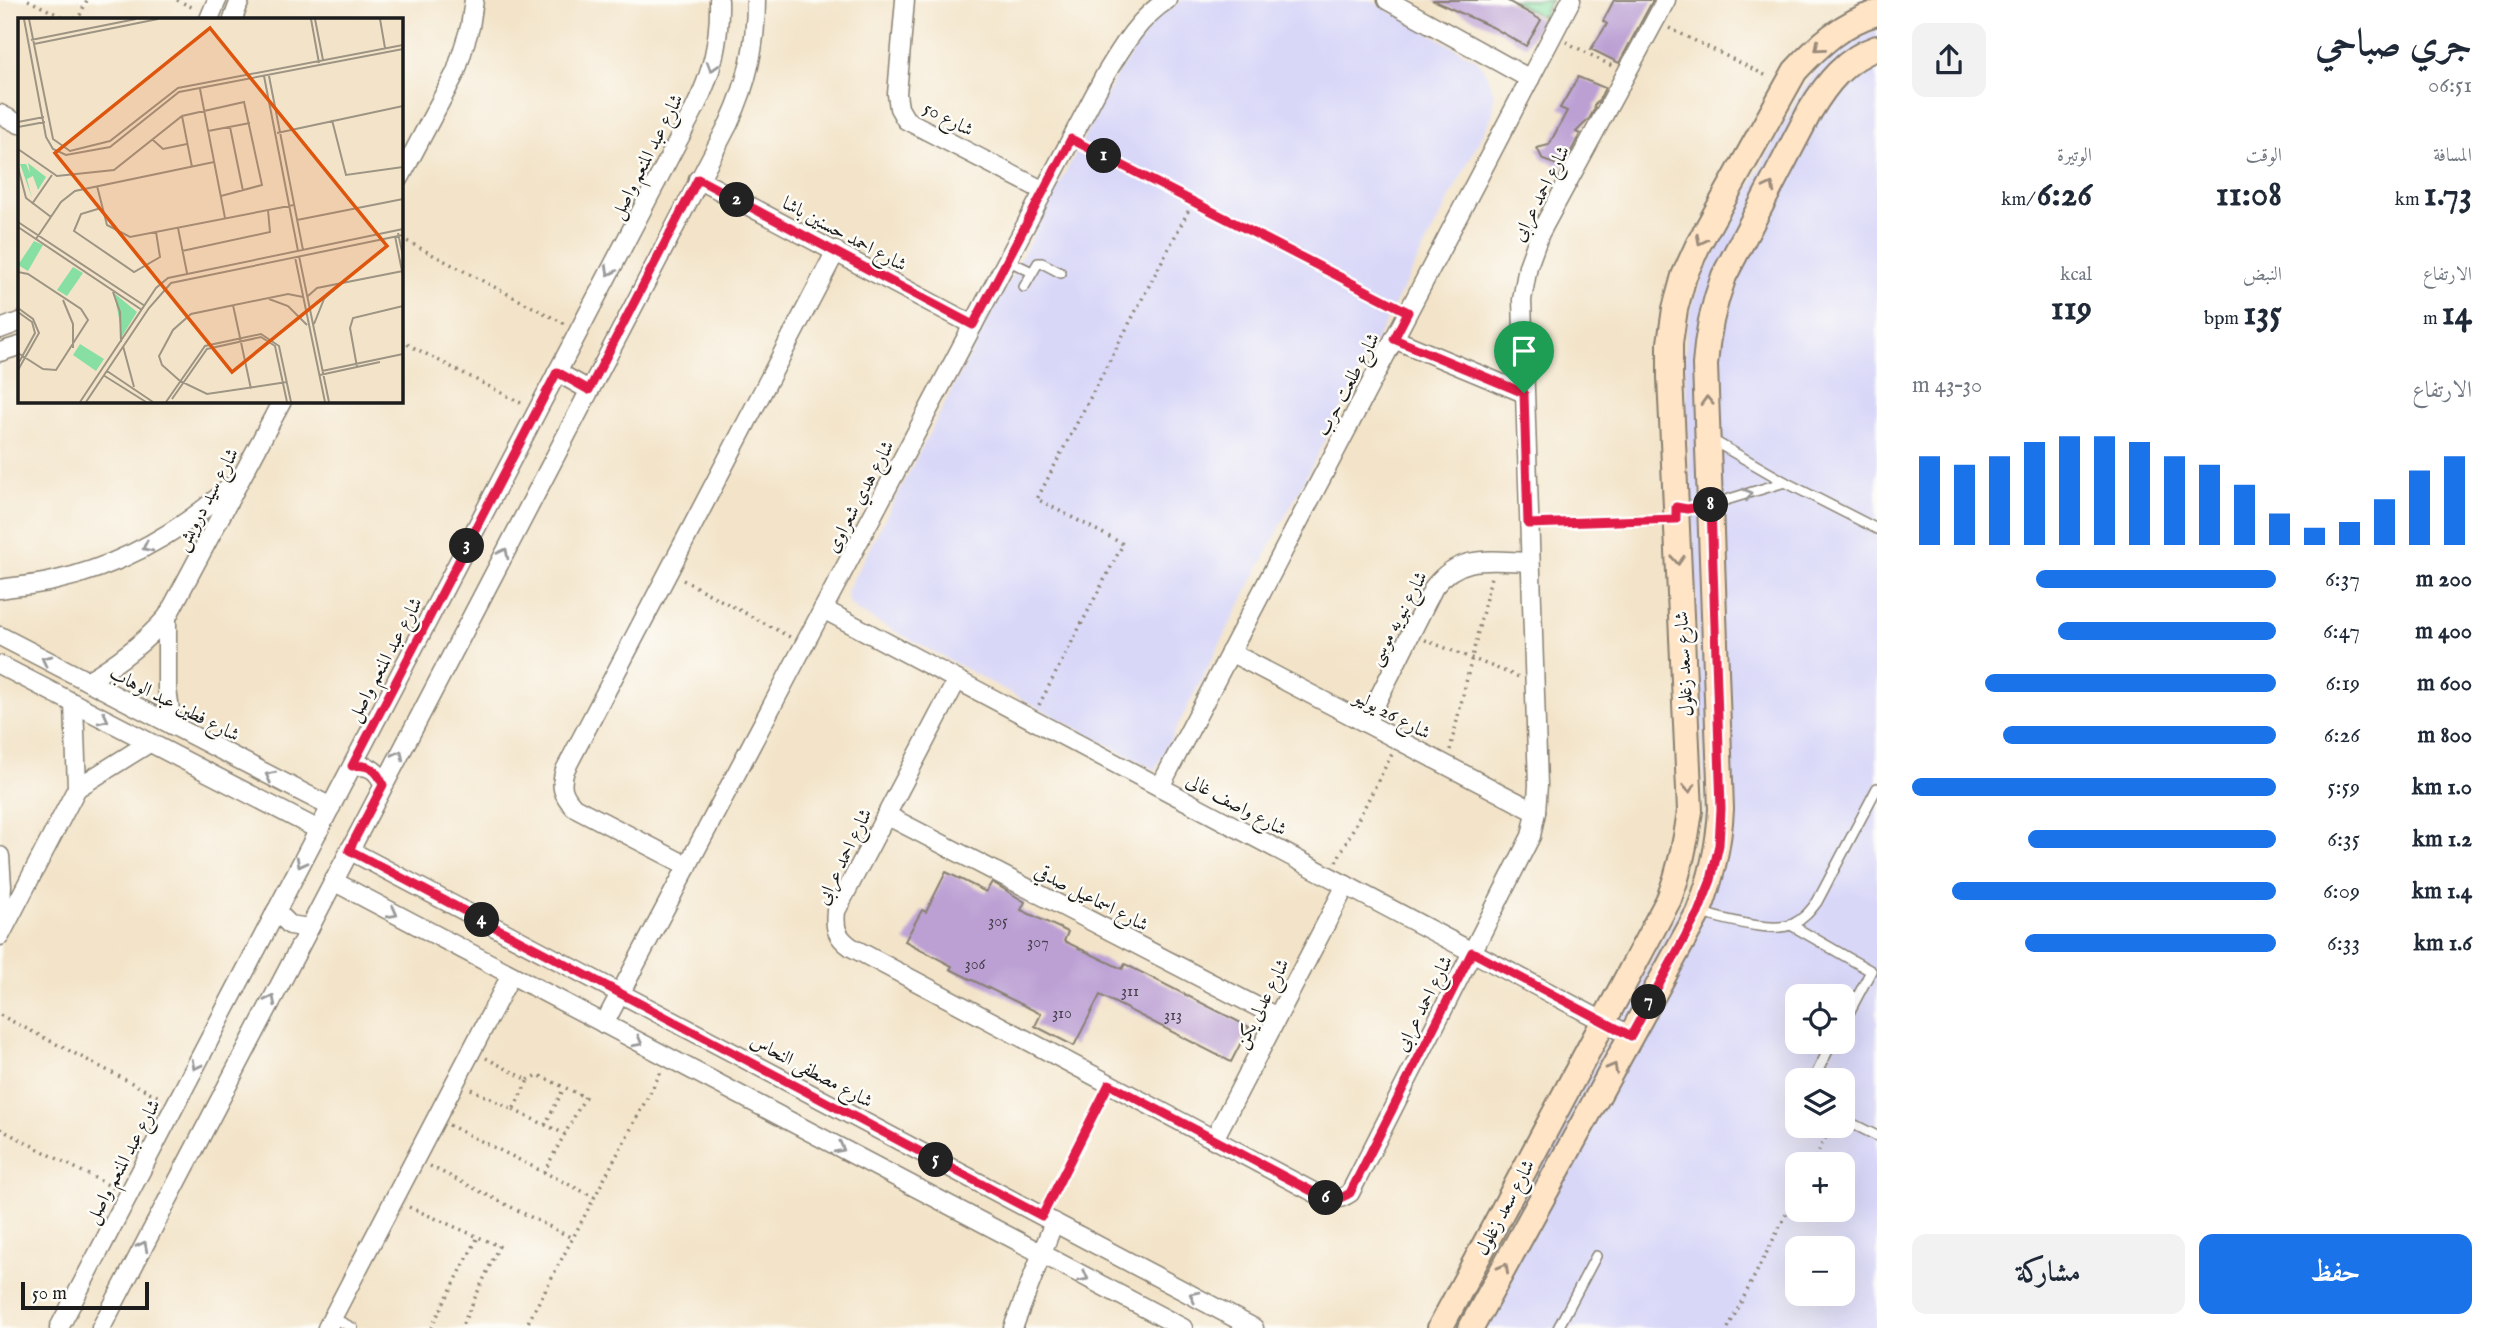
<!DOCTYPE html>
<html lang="ar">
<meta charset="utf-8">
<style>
body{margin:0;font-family:"IM FELL English",Amiri,serif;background:#f2f2f3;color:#1f2937;direction:rtl;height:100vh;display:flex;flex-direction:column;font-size:26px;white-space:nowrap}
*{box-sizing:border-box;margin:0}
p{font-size:23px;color:#747a83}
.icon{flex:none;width:38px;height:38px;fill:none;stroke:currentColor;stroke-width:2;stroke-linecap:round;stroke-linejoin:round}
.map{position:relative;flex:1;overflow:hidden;direction:ltr}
.sheet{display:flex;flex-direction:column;background:#fff;width:630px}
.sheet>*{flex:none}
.fabs{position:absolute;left:1785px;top:984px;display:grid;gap:14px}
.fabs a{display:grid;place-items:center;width:70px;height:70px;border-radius:14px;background:#fff;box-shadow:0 7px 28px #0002;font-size:35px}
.scale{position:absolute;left:21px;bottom:18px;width:128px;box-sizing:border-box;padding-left:7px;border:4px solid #1c1c1c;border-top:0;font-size:19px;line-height:24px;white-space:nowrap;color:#1c1c1c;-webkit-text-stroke:5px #fdfcf7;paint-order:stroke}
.pin{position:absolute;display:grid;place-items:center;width:60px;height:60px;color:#fff;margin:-72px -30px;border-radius:50% 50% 50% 0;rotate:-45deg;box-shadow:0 0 7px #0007}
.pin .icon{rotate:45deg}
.km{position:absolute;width:35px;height:35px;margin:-18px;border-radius:50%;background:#222;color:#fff;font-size:19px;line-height:35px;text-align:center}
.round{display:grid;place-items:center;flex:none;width:74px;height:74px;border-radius:14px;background:#f2f2f3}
.summary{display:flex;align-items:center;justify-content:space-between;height:119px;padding:0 35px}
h1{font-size:38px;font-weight:700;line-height:52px}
.stats{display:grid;grid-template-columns:repeat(3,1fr);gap:10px;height:119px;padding:7px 35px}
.stats div{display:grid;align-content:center}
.stats b{font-size:35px;font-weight:700}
.stats small{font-size:19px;font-weight:400}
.stats p{font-size:19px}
.chart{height:196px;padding:14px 35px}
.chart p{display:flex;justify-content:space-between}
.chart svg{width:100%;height:126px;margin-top:7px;stroke:#1a73e8;stroke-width:6}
.primary-button{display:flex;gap:14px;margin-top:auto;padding:14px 35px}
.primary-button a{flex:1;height:80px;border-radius:14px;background:#1a73e8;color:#fff;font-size:28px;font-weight:700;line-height:80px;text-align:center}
.primary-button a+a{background:#f2f2f3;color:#1f2937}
ul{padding:0 35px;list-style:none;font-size:23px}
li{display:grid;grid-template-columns:112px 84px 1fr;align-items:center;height:52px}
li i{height:18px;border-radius:9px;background:#1a73e8}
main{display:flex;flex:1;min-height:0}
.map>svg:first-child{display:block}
.built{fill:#d8d7f8;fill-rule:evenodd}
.green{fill:#87dfa3;stroke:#527e60;stroke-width:2}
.building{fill:#bca0d4}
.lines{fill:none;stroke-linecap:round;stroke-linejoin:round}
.lane-casing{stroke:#888072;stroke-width:12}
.street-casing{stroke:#888072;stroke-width:21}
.secondary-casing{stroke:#888072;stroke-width:28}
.path{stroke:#888072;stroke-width:3.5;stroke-dasharray:2 5;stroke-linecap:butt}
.lane{stroke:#fff;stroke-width:9}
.street{stroke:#fff;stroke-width:18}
.secondary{stroke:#ffe4c6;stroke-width:24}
.oneway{stroke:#998a7a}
.oneway2{stroke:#999}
.route-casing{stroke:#fff;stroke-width:14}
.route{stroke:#e11d48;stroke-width:9}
.labels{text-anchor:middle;stroke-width:5;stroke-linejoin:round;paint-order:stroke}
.number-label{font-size:16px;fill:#443d4a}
.street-label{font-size:19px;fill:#1c1c1c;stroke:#fdfcf7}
.inset-road{fill:none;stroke:#9d9484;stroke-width:2}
.view{fill:#de560d;fill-opacity:0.15;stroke:#de560d;stroke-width:3.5}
.inset-edge{fill:none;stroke:#1c1c1c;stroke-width:3.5}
</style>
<main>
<section class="sheet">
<div class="summary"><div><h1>جري صباحي</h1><p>06:51</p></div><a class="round"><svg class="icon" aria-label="share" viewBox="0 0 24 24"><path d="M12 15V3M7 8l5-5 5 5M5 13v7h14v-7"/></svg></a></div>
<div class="stats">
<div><p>المسافة</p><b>1.73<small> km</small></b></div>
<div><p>الوقت</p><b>11:08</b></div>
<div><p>الوتيرة</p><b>6:26<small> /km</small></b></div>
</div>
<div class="stats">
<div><p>الارتفاع</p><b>14<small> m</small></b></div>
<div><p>النبض</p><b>135<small> bpm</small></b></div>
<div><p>kcal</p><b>119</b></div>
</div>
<div class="chart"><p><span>الارتفاع</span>30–43 m</p>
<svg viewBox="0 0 160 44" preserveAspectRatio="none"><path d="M5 44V13M15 44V16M25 44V13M35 44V8M45 44V6M55 44V6M65 44V8M75 44V13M85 44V16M95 44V23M105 44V33M115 44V38M125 44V36M135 44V28M145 44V18M155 44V13"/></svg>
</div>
<ul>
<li><b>200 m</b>6:37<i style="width:66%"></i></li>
<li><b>400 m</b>6:47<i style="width:60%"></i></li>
<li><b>600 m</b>6:19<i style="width:80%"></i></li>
<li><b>800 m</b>6:26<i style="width:75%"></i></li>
<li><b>1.0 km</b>5:59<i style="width:100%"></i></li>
<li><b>1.2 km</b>6:35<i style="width:68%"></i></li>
<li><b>1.4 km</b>6:09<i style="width:89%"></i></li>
<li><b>1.6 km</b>6:33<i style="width:69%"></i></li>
</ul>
<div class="primary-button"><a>حفظ</a><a>مشاركة</a></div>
</section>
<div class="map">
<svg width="1877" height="1328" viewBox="0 0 1877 1328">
<rect width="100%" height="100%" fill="#fdfcf7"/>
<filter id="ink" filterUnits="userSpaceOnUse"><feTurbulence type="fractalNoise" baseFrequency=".0143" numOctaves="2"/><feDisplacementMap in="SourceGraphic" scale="14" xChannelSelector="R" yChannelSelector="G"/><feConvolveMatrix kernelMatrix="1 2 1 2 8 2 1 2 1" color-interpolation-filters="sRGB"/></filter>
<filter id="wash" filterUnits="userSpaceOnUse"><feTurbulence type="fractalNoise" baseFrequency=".00686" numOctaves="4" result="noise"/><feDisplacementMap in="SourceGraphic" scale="28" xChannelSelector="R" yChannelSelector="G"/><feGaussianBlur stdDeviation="1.57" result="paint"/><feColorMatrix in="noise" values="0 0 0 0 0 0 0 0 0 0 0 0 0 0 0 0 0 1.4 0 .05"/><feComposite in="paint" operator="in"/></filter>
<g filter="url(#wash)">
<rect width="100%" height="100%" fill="#f3e4c9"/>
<g class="built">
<polygon points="1181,0 1371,0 1477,60 1488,76 1494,94 1493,114 1155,770 857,611 851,605 847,598 848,589 1116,76 1154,21"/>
<path d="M1877 29V1328H1453L1697 876 1705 845 1706 812 1685 360 1687 327 1692 305 1704 273 1801 92 1815 72 1832 55 1851 41ZM1797 996H1843V1041H1797ZM1797 1080H1843V1125H1797ZM1797 1164H1843V1209H1797ZM1797 1248H1843V1293H1797Z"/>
</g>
<polygon class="green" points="1511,0 1551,0 1542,17"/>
<g id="blocks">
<g class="building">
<polygon points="1432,0 1506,0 1541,20 1526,46 1492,27"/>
<polygon points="1614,0 1653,0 1619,63 1591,49 1607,24 1603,21"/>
<polygon points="1578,77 1605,88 1598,102 1594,105 1595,108 1589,119 1576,132 1580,134 1563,167 1543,160 1537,148 1549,145 1567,111 1560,108"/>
<polygon points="946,872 986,892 992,882 1025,902 1021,910 1068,932 1064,941 1122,969 1125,964 1249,1027 1231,1062 1100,995 1074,1046 1035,1026 1041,1014 950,969 952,966 905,941 922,910 926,912"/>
</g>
</g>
</g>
<g filter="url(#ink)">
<use href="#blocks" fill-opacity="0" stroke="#888072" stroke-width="2"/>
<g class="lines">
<defs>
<g id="lane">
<polyline points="1007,260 1032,272"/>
<polyline points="1024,287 1038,263 1042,263 1061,273"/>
<polyline points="1712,440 1785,482 1877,529"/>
<polyline points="1713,504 1785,482"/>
<path d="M1700 913C1723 918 1772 934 1793 924 1804 919 1810 911 1817 902L1877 788"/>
<polyline points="1791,925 1871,971 1843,1024"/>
<polyline points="1813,1080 1833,1041"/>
<polyline points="1843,1119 1877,1136"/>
<polyline points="333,1318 353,1328"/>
<polyline points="1558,1328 1596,1256"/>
</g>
<g id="street">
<polyline points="905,0 897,94 899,108 906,120 1044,191"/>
<polyline points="1387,0 1530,79"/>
<polyline points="209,19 217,0"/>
<polyline points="233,19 240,0"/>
<polyline points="0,114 19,124"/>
<polyline points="401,176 456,72 470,27 474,0"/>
<polyline points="698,179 973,325"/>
<polyline points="0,329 19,322"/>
<polyline points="1394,339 1524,393"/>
<polyline points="0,352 19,346"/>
<polyline points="557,372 589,390"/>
<path d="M0 589C18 586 36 585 53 581 121 566 179 533 231 486"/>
<polyline points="823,609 1631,1036"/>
<polyline points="167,617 167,689 172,725"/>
<polyline points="0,636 331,807"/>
<polyline points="1230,652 1536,812"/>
<polyline points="0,665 319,830"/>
<path d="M957 680 836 911C834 929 837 937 851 947L1321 1196C1333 1201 1339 1200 1350 1193L1531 836 1536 812 1538 785 1522 300 1528 266 1540 233 1666 0"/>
<path d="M87 681C118 663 143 644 167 617L282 401"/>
<path d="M1366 723 1434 587C1460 553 1492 561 1530 562"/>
<path d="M352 767C368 764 377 769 383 784"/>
<polyline points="1160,787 1571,0"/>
<polyline points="77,788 149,743"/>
<polyline points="886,815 1277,1017"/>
<polyline points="349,850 1254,1328"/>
<polyline points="0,856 2,886 0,925"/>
<path d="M688 866 574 807C562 794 560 786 565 770L836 251"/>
<polyline points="333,881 1183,1328"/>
<polyline points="276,911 290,925 309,928"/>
<polyline points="0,936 77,788 74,704"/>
<path d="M604 1024 1105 75C1122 47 1139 18 1167 0"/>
<polyline points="1214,1139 1346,885"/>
<path d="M59 1328 694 110C712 74 720 41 719 0"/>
<path d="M101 1328 729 123C748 82 756 45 756 0"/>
<polyline points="327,1328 511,975"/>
<polyline points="1013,1328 1054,1222"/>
</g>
<g id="secondary">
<path d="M1440 1328 1669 899C1680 870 1686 842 1690 811L1670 377V343L1675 309 1684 276 1698 245 1795 71C1818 46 1843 22 1877 13"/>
<path d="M1471 1328 1698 913C1712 878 1719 846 1721 809L1705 365C1707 333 1713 306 1724 276L1810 111C1826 84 1846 58 1877 48"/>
</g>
</defs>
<use href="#lane" class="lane-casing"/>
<use href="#street" class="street-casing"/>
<use href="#secondary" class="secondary-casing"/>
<g class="path">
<polyline points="28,0 66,19"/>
<polyline points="177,0 196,9"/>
<polyline points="74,19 80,15 87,0"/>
<polyline points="1669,28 1769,77"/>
<polyline points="1566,42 1612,66"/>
<polyline points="1086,147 1394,305"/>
<polyline points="401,238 565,324"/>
<polyline points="401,341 523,404"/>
<polyline points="1545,524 1657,520"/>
<polyline points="683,580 790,637"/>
<polyline points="1425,640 1519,677"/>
<polyline points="1039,705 1123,544 1037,499 1193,202"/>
<polyline points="1450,750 1491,577"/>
<polyline points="1336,862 1392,754"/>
<polyline points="0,1015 161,1098"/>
<polyline points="528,1080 538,1075 585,1097 544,1172"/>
<polyline points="471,1089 513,1110 528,1080 486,1058"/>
<polyline points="513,1110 565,1134"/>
<polyline points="449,1125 594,1197"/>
<polyline points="545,1125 564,1088"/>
<polyline points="0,1129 114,1188"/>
<polyline points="1812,1164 1832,1125"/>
<polyline points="430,1166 572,1238"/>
<polyline points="1049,1201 1102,1099"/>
<polyline points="409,1207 499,1246 461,1328"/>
<polyline points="431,1328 478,1237"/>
<polyline points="525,1328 661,1072"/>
<polyline points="1728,1328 1797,1193"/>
</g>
<use href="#lane" class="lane"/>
<use href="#street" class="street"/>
<use href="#secondary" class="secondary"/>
</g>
<defs><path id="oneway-chevron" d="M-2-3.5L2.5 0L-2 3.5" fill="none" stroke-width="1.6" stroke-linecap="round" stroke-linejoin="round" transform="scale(1.75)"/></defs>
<g class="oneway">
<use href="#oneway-chevron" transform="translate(1819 47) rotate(139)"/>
<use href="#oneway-chevron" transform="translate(1770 187) rotate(-63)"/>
<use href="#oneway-chevron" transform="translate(1701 240) rotate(117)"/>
<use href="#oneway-chevron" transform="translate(1707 401) rotate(-92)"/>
<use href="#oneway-chevron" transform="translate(1678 560) rotate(87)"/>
<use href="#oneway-chevron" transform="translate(1689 788) rotate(87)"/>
<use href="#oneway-chevron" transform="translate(1613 1068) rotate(-61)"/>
<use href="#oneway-chevron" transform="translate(1504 1268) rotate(-61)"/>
</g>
<g class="oneway2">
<use href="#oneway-chevron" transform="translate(712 67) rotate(107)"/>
<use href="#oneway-chevron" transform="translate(610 271) rotate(118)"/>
<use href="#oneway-chevron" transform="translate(1748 494) rotate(-17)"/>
<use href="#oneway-chevron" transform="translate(147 547) rotate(154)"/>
<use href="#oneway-chevron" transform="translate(504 553) rotate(-63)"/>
<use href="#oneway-chevron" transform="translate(46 660) rotate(-153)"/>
<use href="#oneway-chevron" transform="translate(104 719) rotate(27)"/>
<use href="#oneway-chevron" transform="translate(399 755) rotate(-63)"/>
<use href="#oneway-chevron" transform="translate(270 776) rotate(-153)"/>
<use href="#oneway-chevron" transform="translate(301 863) rotate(118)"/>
<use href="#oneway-chevron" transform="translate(393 913) rotate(28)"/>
<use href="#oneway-chevron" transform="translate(271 1000) rotate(-63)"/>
<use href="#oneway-chevron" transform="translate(638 1042) rotate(28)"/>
<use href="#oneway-chevron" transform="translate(196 1065) rotate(118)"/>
<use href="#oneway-chevron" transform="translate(840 1148) rotate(28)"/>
<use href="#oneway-chevron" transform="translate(143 1246) rotate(-63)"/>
<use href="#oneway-chevron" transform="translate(1084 1277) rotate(28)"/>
<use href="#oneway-chevron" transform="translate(1194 1296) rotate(-152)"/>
</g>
</g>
<g class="lines" filter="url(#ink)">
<defs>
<path id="route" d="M1071 139 1408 312 1394 339 1524 393 1528 524 1676 519V507L1687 509 1711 505 1721 809 1719 845 1711 880 1698 913 1631 1036 1472 952 1350 1193C1339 1200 1333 1201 1321 1196L1109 1084 1042 1216 349 850 383 785C377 769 368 764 352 766L557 372 589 390 698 179 973 325Z"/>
</defs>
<use href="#route" class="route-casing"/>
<use href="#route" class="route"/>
</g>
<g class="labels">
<g class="number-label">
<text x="998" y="926">305</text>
<text x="1038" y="947">307</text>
<text x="975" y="969">306</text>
<text x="1130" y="996">311</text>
<text x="1062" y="1018">310</text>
<text x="1173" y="1020">313</text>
</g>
<g class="street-label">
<text transform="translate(949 118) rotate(28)" y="7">شارع 50</text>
<text transform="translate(646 156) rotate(-63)" y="7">شارع عبد المنعم واصل</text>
<text transform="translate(1540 193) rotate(-63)" y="7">شارع احمد عرابى</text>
<text transform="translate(845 233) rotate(28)" y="7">شارع احمد حسنين باشا</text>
<text transform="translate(1347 384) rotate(-62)" y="7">شارع طلعت حرب</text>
<text transform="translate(859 496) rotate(-62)" y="7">شارع هدي شعراوى</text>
<text transform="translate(206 499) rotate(-62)" y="7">شارع سيد درويش</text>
<text transform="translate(1397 618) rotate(-62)" y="7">شارع نبويه موسى</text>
<text transform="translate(384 659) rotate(-62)" y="7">شارع عبد المنعم واصل</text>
<text transform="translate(1683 664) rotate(-93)" y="7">شارع سعد زغلول</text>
<text transform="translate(175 703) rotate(27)" y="7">شارع فطين عبد الوهاب</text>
<text transform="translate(1393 714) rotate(28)" y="7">شارع 26 يوليو</text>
<text transform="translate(1237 804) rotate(28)" y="7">شارع واصف غالى</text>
<text transform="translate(843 856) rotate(-64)" y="7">شارع احمد عرابى</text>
<text transform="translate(1092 897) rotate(27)" y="7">شارع اسماعيل صدقي</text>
<text transform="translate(1261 1003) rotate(-63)" y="7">شارع عدلى يكن</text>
<text transform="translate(1423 1003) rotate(-63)" y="7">شارع احمد عرابى</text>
<text transform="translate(812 1070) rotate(28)" y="7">شارع مصطفى النحاس</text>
<text transform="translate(122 1161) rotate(-62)" y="7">شارع عبد المنعم واصل</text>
<text transform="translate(1504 1207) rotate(-62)" y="7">شارع سعد زغلول</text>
</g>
</g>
<g transform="translate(18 18)">
<rect width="385" height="385" fill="#f3e4c9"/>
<path d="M10 145 28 159 20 172 15 158 9 161 14 180 2 146H8L12 155ZM16 223 25 227 10 253 0 247ZM55 249 65 255 49 278 39 272ZM96 275 119 294 103 320V311ZM62 326 86 341 78 353 55 337Z" fill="#87dfa3"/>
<path class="inset-road" d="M6 1 28 119 35 131 48 137 92 129 161 74 385 31M11 1 35 121 52 133 92 123 160 70 385 27M293 1 301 45M297 1 305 42M362 1 367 30M13 22 118 1M16 26 140 1M246 58 280 233M251 58 285 232M182 71 207 200M164 98 174 149M314 102 328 157 385 149M0 104 26 99M0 109 27 104M212 109 225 173M190 113 232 105M259 115 385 88M135 122 145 131 169 126M0 131 39 158 96 152 164 98 226 84 244 167 203 178M0 149 8 180 33 199M79 168 89 207 112 219 276 187M14 186 34 157M83 190 63 196 56 213 116 254 142 239 138 214M279 202 385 181M0 204 127 288M0 209 124 292M160 210 169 255M380 215 385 238M377 218 385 258M18 221 43 184 57 173 196 144M164 233 252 214 250 192M281 238 311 384M277 239 307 384M0 254 10 256 63 291 70 302 38 352 25 351 0 335M95 274 102 294 103 324M290 278 299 270 385 253M251 281 270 288 289 307M45 282 55 306V330M215 287 233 371M0 290 15 301 21 315 0 352M0 294 14 304 17 315 0 346M296 306 306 281 321 267M105 328 116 369M339 349 332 310 335 300 385 288M89 353 135 384M304 353 385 336M85 357 128 384M302 357 362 344M269 364 189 376 162 363 144 347 141 338 155 312 173 296 270 276 285 279M154 381 189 331 243 319 257 328 269 384M62 384 138 270 150 260 385 211M68 384 131 290 153 265 385 217M148 384 187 328 243 316 261 328 273 384"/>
<path class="view" d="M192 10 369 228 214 354 37 135Z"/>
<rect width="385" height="385" class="inset-edge"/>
</g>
</svg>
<div class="fabs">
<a><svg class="icon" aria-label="locate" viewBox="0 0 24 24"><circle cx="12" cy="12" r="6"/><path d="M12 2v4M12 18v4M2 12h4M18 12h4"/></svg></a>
<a><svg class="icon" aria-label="layers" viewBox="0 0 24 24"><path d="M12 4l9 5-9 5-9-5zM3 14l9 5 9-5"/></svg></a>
<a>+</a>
<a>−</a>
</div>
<div class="scale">50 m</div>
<div class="pin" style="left:1524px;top:393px;background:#1e9e55"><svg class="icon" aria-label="arrive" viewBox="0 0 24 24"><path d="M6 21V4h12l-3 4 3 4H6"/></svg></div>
<b class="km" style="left:1104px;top:156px">1</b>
<b class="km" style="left:737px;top:200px">2</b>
<b class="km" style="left:467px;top:546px">3</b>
<b class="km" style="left:482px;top:920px">4</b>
<b class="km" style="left:936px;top:1160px">5</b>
<b class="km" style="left:1326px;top:1198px">6</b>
<b class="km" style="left:1649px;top:1002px">7</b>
<b class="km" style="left:1711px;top:505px">8</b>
</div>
</main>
